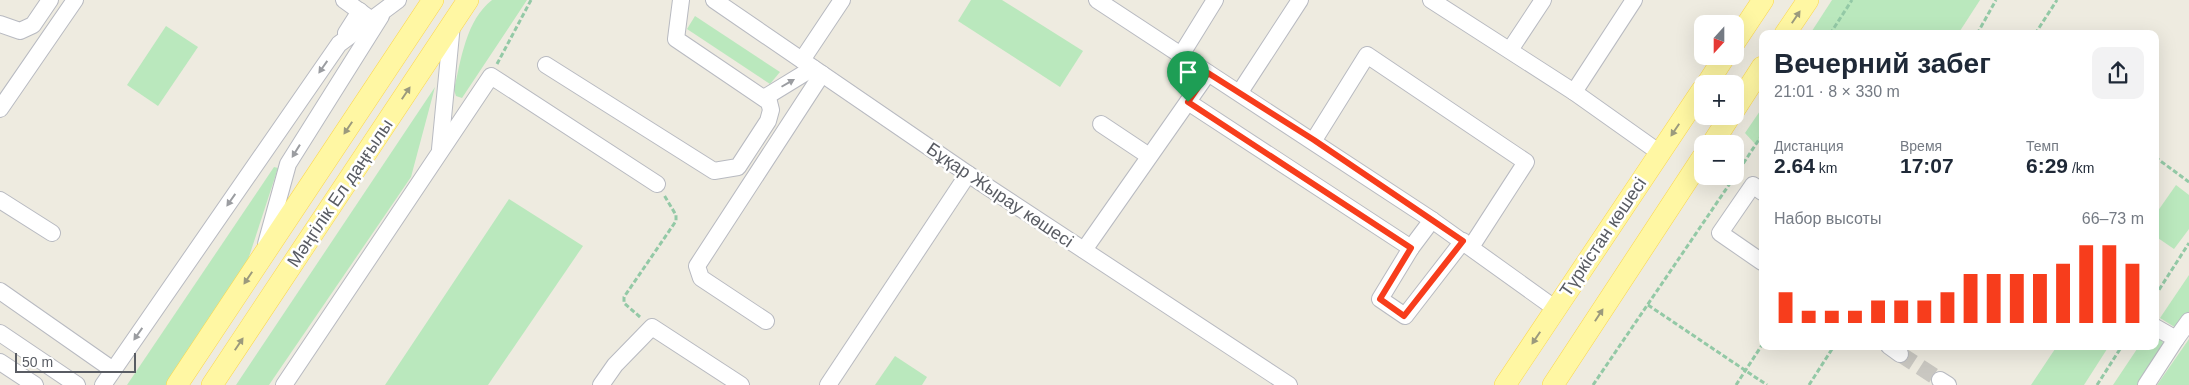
<!DOCTYPE html>
<html lang="ru">
<meta charset="utf-8">
<style>
body{margin:0;font-family:Helvetica,sans-serif;background:#f2f2f3;color:#1f2937;height:100vh;display:flex;flex-direction:column;font-size:19px;white-space:nowrap}
*{box-sizing:border-box;margin:0}
p{font-size:16px;color:#747a83}
.icon{flex:none;width:28px;height:28px;fill:none;stroke:currentColor;stroke-width:2;stroke-linecap:round;stroke-linejoin:round}
.map{position:relative;flex:1;overflow:hidden}
.sheet{position:absolute;left:1759px;top:30px;width:400px;height:320px;display:flex;flex-direction:column;background:#fff;border-radius:10px;box-shadow:0 5px 20px #0002}
.sheet>*{flex:none}
.needle{width:32px;rotate:201deg}
.tools{position:absolute;left:1694px;top:15px;display:grid;gap:10px}
.tools a{display:grid;place-items:center;width:50px;height:50px;border-radius:10px;background:#fff;box-shadow:0 5px 20px #0002;font-size:25px}
.scale{position:absolute;left:15px;bottom:12px;width:121px;box-sizing:border-box;padding-left:5px;border:2px solid #595c63;border-top:0;font-size:14px;line-height:18px;white-space:nowrap;color:#595c63;-webkit-text-stroke:4px #fff;paint-order:stroke}
.pin{position:absolute;display:grid;place-items:center;width:42px;height:42px;color:#fff;margin:-51px -21px;border-radius:50% 50% 50% 0;rotate:-45deg;box-shadow:0 0 5px #0007}
.pin .icon{rotate:45deg}
.round{display:grid;place-items:center;flex:none;width:52px;height:52px;border-radius:10px;background:#f2f2f3}
.head{display:flex;align-items:center;justify-content:space-between;height:85px;padding:0 15px}
h1{font-size:28px;font-weight:700;line-height:38px}
.figures{display:grid;grid-template-columns:repeat(3,1fr);gap:8px;height:85px;padding:5px 15px}
.figures div{display:grid;align-content:center}
.figures b{font-size:21px;font-weight:700}
.figures small{font-size:14px;font-weight:400}
.figures p{font-size:14px}
.chart{height:140px;padding:10px 15px}
.chart p{display:flex;justify-content:space-between}
.chart svg{width:100%;height:90px;margin-top:5px;stroke:#f73d1c;stroke-width:6}
.map>svg:first-child{display:block}
.green{fill:#bae8bd}
.lines{fill:none;stroke-linecap:round;stroke-linejoin:round}
.minor-tunnel{stroke:#c9c7c1;stroke-width:16;stroke-dasharray:16 8;stroke-linecap:butt}
.minor-casing{stroke:#b8bac1;stroke-width:18}
.major-casing{stroke:#fdd749;stroke-width:22}
.path{stroke:#93c9a6;stroke-width:3;stroke-dasharray:5 2.5;stroke-linecap:butt}
.minor{stroke:#fff;stroke-width:16}
.major{stroke:#fff7a3;stroke-width:21}
.oneway{fill:#9b9a7d}
.oneway2{fill:#9b9da1}
.route-casing{stroke:#fff;stroke-width:10}
.route{stroke:#f73d1c;stroke-width:6}
.labels{text-anchor:middle;stroke-width:5;stroke-linejoin:round;paint-order:stroke}
.street-label{font-size:18px;fill:#595c63;stroke:#fff}
</style>
<div class="map">
<svg width="2189" height="385" viewBox="0 0 2189 385">
<rect width="100%" height="100%" fill="#eeebe0"/>
<g class="green">
<path d="M492 0H527L462 98 456 96 454 90C461 60 466 20 492 0Z"/>
<polygon points="971,0 1002,0 1083,51 1060,87 958,21"/>
<polygon points="1832,0 1980,0 1958,34 1810,34"/>
<polygon points="695,16 780,72 770,84 687,29"/>
<polygon points="166,26 198,47 158,106 127,85"/>
<polygon points="435,87 411,177 269,385 236,385"/>
<polygon points="1762,108 1762,135 1756,145 1745,133"/>
<polygon points="274,167 278,168 246,266 166,385 127,385"/>
<polygon points="2176,185 2189,195 2189,229 2174,249 2155,236 2155,215"/>
<polygon points="509,199 583,246 488,385 385,385"/>
<polygon points="2189,275 2189,336 2160,318"/>
<polygon points="2155,333 2162,339 2164,348 2138,385 2113,385 2139,346 2155,346"/>
<polygon points="2189,339 2189,385 2157,385"/>
<polygon points="2057,346 2109,346 2084,385 2031,385"/>
<polygon points="895,356 927,377 922,385 875,385"/>
</g>
<g class="lines">
<polyline class="minor-tunnel" points="1900,354 1940,380"/>
<defs>
<g id="minor">
<polyline points="344,0 369,18"/>
<polyline points="714,0 968,174 1289,385"/>
<polyline points="1097,0 1432,220 1556,309"/>
<polyline points="1431,0 1574,92 1660,153"/>
<polyline points="0,24 20,31 33,25 50,0"/>
<polyline points="346,33 360,11"/>
<polyline points="1510,50 1543,0"/>
<polyline points="1181,55 1215,0"/>
<polyline points="802,60 842,0"/>
<polyline points="546,65 714,171 738,167 768,121 771,110 769,102 676,39 681,0"/>
<polyline points="1240,92 1300,0"/>
<polyline points="1574,92 1634,0"/>
<polyline points="764,98 813,68"/>
<polyline points="1188,102 1411,248"/>
<polyline points="0,109 75,0"/>
<polyline points="1101,124 1149,156"/>
<polyline points="1314,140 1367,55 1526,162 1471,247"/>
<polyline points="440,149 452,24"/>
<polyline points="1762,192 1753,185 1720,233 1762,262"/>
<polyline points="0,200 52,233"/>
<polyline points="1432,220 1411,248 1380,299 1405,316 1463,241"/>
<polyline points="266,244 288,164 381,16"/>
<polyline points="1084,250 1208,73"/>
<polyline points="0,291 113,370"/>
<polyline points="766,321 701,278 697,266 822,74"/>
<polyline points="0,333 77,385"/>
<polyline points="2176,339 2189,321"/>
<polyline points="1889,346 1900,354"/>
<polyline points="0,362 35,385"/>
<polyline points="1940,380 1948,385"/>
<polyline points="103,385 339,44 398,0"/>
<polyline points="284,385 491,76 657,184"/>
<polyline points="601,385 615,365 652,327 741,385"/>
<polyline points="828,385 968,174"/>
<polyline points="2146,385 2176,339 2155,327"/>
</g>
<g id="major">
<polyline points="1785,34 1808,0"/>
<polyline points="1735,42 1763,0"/>
<polyline points="1707,84 1725,56"/>
<polyline points="1735,109 1762,67"/>
<polyline points="1712,144 1730,116"/>
<polyline points="177,385 433,0"/>
<polyline points="212,385 468,0"/>
<polyline points="1505,385 1702,90"/>
<polyline points="1553,385 1702,158"/>
</g>
</defs>
<use href="#minor" class="minor-casing"/>
<use href="#major" class="major-casing"/>
<g class="path">
<polyline points="1830,34 1852,0"/>
<polyline points="1977,34 1996,0"/>
<polyline points="2035,34 2057,0"/>
<polyline points="497,64 531,0"/>
<polyline points="2155,157 2189,182"/>
<polyline points="1735,176 1762,135"/>
<polyline points="2155,296 2189,243"/>
<polyline points="1648,305 1767,385"/>
<polyline points="640,317 624,303 624,297 676,221 676,215 664,195"/>
<polyline points="1593,385 1735,176"/>
<polyline points="1736,385 1762,345"/>
<polyline points="1809,385 1834,346"/>
<polyline points="2097,385 2122,346"/>
</g>
<use href="#minor" class="minor"/>
<use href="#major" class="major"/>
</g>
<defs><path id="oneway-solid" d="M-6-.8H1V-3.2L6.5 0L1 3.2V.8H-6Z" transform="scale(1.25)"/></defs>
<g class="oneway">
<use href="#oneway-solid" transform="translate(1796 17) rotate(-56)"/>
<use href="#oneway-solid" transform="translate(406 93) rotate(-56)"/>
<use href="#oneway-solid" transform="translate(348 128) rotate(124)"/>
<use href="#oneway-solid" transform="translate(1675 130) rotate(124)"/>
<use href="#oneway-solid" transform="translate(248 278) rotate(124)"/>
<use href="#oneway-solid" transform="translate(1599 315) rotate(-57)"/>
<use href="#oneway-solid" transform="translate(1536 338) rotate(124)"/>
<use href="#oneway-solid" transform="translate(239 344) rotate(-56)"/>
</g>
<g class="oneway2">
<use href="#oneway-solid" transform="translate(323 67) rotate(125)"/>
<use href="#oneway-solid" transform="translate(788 83) rotate(-30)"/>
<use href="#oneway-solid" transform="translate(296 151) rotate(122)"/>
<use href="#oneway-solid" transform="translate(231 200) rotate(125)"/>
<use href="#oneway-solid" transform="translate(138 334) rotate(125)"/>
</g>
<g class="lines">
<defs>
<polygon id="route" points="1208,73 1314,140 1463,241 1404,316 1380,299 1411,248 1188,102"/>
</defs>
<use href="#route" class="route-casing"/>
<use href="#route" class="route"/>
</g>
<g class="labels">
<g class="street-label">
<text transform="translate(340 193) rotate(-56)" y="6">Мәңгілік Ел даңғылы</text>
<text transform="translate(1000 195) rotate(34)" y="6">Бұқар Жырау көшесі</text>
<text transform="translate(1603 237) rotate(-56)" y="6">Түркістан көшесі</text>
</g>
</g>
</svg>
<div class="tools">
<a><svg class="needle" viewBox="-14 -14 28 28"><path d="M0-13l5 13h-10z" fill="#e53935"/><path d="M0 13l5-13h-10z" fill="#747a83"/></svg></a>
<a>+</a>
<a>−</a>
</div>
<div class="scale">50 m</div>
<div class="pin" style="left:1188px;top:102px;background:#1e9e55"><svg class="icon" aria-label="arrive" viewBox="0 0 24 24"><path d="M6 21V4h12l-3 4 3 4H6"/></svg></div>
<section class="sheet">
<div class="head"><div><h1>Вечерний забег</h1><p>21:01 · 8 × 330 m</p></div><a class="round"><svg class="icon" aria-label="share" viewBox="0 0 24 24"><path d="M12 15V3M7 8l5-5 5 5M5 13v7h14v-7"/></svg></a></div>
<div class="figures">
<div><p>Дистанция</p><b>2.64<small> km</small></b></div>
<div><p>Время</p><b>17:07</b></div>
<div><p>Темп</p><b>6:29<small> /km</small></b></div>
</div>
<div class="chart"><p><span>Набор высоты</span>66–73 m</p>
<svg viewBox="0 0 160 44" preserveAspectRatio="none"><path d="M5 44V29M15 44V38M25 44V38M35 44V38M45 44V33M55 44V33M65 44V33M75 44V29M85 44V20M95 44V20M105 44V20M115 44V20M125 44V15M135 44V6M145 44V6M155 44V15"/></svg>
</div>
</section>
</div>
